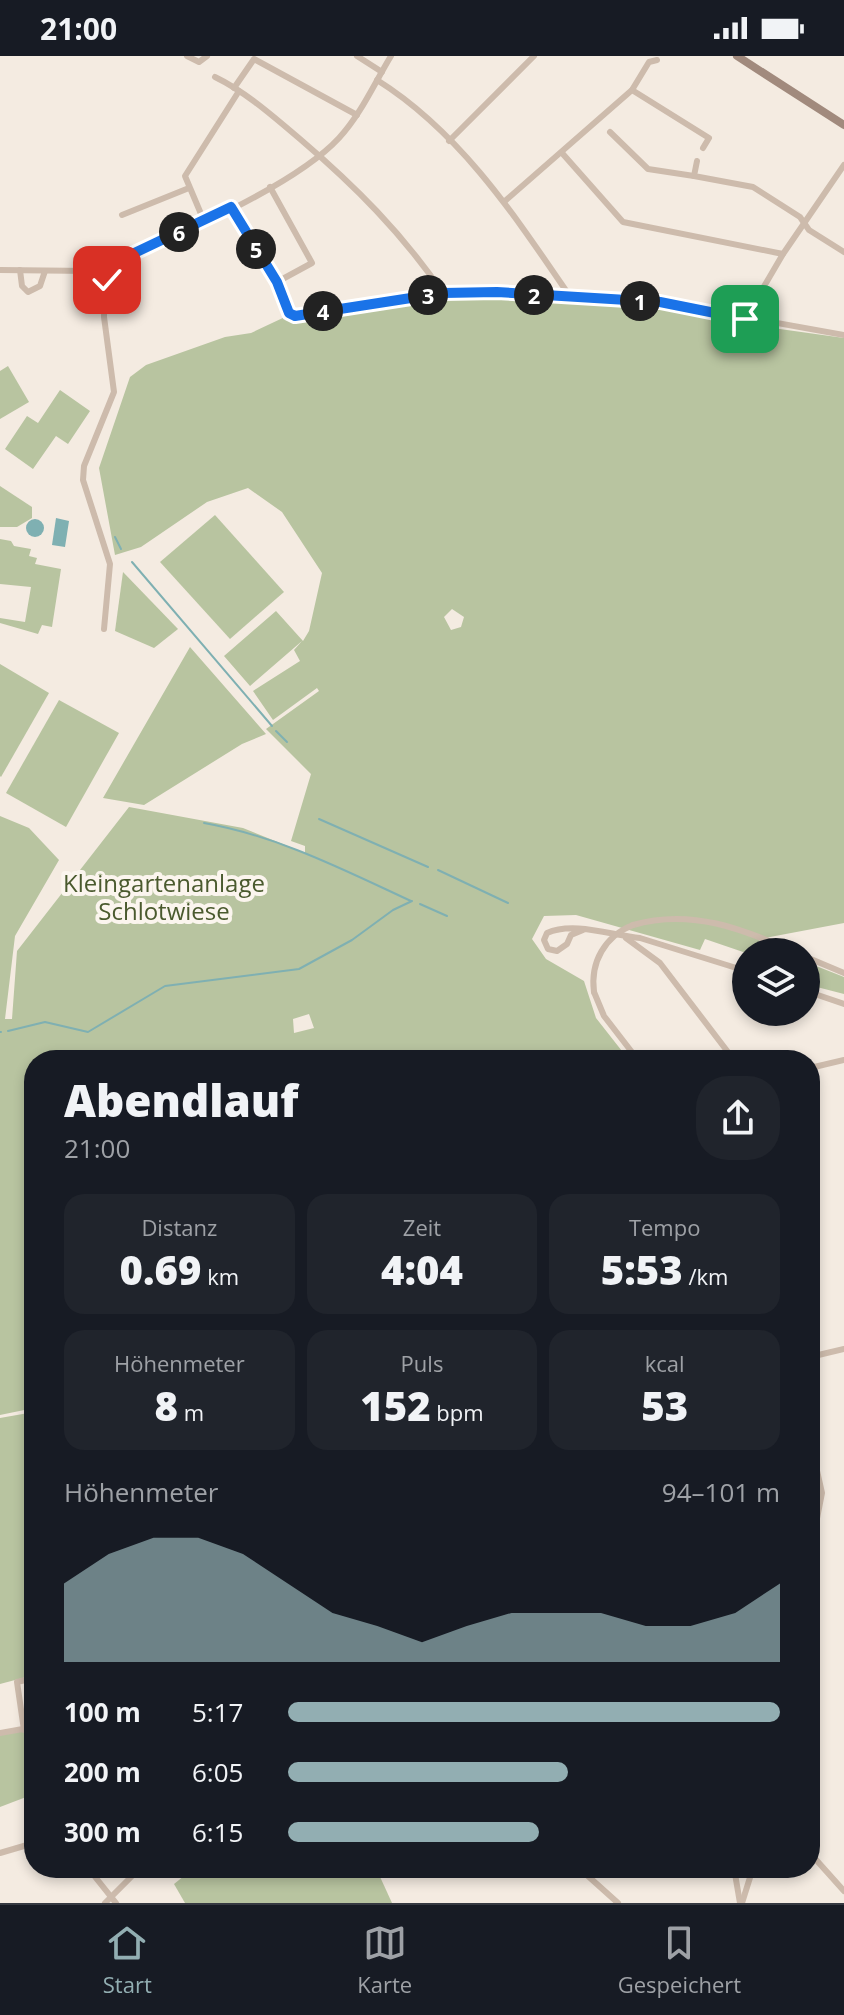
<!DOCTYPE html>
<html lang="de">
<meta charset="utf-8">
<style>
body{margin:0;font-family:"Open Sans",sans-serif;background:#20242c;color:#f1f3f6;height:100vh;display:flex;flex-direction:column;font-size:30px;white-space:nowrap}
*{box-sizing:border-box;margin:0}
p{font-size:26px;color:#9ea1a6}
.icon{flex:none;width:44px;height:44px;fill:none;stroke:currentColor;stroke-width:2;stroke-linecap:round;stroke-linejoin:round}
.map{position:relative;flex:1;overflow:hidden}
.drawer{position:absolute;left:24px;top:994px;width:796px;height:828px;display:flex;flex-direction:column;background:#171b24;border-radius:32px;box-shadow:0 4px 12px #0003}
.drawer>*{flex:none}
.buttons{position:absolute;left:732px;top:882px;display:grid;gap:16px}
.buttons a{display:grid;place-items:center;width:88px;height:88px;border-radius:50%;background:#171b24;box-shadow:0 4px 12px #0003;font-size:40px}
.pin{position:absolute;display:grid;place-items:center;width:68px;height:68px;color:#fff;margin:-34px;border-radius:16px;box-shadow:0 4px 12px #0006}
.km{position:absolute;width:40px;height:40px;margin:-20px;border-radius:50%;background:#222;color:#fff;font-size:22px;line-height:40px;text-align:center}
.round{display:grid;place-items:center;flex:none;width:84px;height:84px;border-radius:32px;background:#20242c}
.overview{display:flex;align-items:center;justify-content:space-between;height:136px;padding:0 40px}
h1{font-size:44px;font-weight:800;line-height:60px}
.stats{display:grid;grid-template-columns:repeat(3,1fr);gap:12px;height:136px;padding:8px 40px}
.stats div{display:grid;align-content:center;border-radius:20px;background:#20242c;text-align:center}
.stats b{font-size:40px;font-weight:800}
.stats small{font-size:22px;font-weight:400}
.stats p{font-size:22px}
.chart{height:224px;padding:16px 40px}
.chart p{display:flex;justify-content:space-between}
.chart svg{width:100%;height:144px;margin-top:8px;fill:#92aeb2;opacity:.7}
ul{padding:0 40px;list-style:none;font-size:26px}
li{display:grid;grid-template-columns:128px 96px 1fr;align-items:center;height:60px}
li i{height:20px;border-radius:10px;background:#92aeb2}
.status{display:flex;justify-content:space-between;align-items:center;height:56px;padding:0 40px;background:#171b24;direction:ltr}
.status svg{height:22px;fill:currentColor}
.tab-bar{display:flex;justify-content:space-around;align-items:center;height:112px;border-top:2px solid #363941;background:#171b24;font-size:22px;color:#9ea1a6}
.tab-bar a{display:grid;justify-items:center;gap:4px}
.tab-bar .selected{color:#92aeb2}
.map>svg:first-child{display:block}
.green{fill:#b8c4a0;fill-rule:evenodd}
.water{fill:#7fb0b2}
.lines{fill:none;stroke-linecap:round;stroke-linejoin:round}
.stream{stroke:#7fb0b2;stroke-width:2}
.minor{stroke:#cdbbac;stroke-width:6}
.secondary{stroke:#a18a7d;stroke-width:8}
.minor-bridge{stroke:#cdbbac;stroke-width:6}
.route-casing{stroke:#fff;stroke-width:16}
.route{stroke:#1a73e8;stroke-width:10}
.labels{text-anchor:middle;stroke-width:8;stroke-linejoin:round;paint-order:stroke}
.park-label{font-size:24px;fill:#4a5a2e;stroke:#fbf5ee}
</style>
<div class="status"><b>21:00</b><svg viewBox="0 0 49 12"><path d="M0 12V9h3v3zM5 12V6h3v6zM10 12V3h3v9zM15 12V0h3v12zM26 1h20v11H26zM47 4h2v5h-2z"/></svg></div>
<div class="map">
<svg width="844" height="1847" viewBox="0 0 844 1847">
<rect width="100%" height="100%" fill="#f4ebe1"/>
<g class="green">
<path d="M441 239H492L657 249 758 270 844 282V867L760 883 759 888 780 896 746 897 705 883 700 894 576 859 544 860 532 883 546 903 584 925 596 962 629 1004H34V1352L0 1359V760L29 772 59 804 15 880 5 963H12L17 895 129 751 243 772 305 797V790L291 785 311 718 266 673 319 635 317 632 273 664 253 635 300 605 294 594 302 585 250 630 224 600 276 555 303 585 309 575 322 517 282 456 248 432 207 446 141 491 115 499 99 412 130 321 146 309 225 281 251 277 287 260 291 263ZM452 553 464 561 461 571 451 574 444 561ZM309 958 314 972 294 977 293 963Z"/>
<polygon points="8,310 29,346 0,363 0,315"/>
<polygon points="60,334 90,355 68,388 56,380 33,413 5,393 27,360 38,367"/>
<polygon points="0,430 32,451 32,462 17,471 0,471"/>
<polygon points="215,459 284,536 230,583 160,506"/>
<polygon points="0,483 11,485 14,490 31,493 29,500 37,502 35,508 61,513 52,571 42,569 38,578 0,567 0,562 25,566 31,531 0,528"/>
<polygon points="123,516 178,573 154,592 115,575"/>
<polygon points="190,591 266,678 242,688 144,749 103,742"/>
<polygon points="0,608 49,637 1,721 0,720"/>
<polygon points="59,644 119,677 66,771 6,737"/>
<polygon points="806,906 844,921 844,938 813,930 816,920 806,916"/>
<polygon points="34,1356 34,1619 0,1628 0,1362"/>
<polygon points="24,1674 34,1709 34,1738 0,1751 0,1677"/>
<polygon points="194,1812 376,1812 392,1847 185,1847 174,1828"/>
</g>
<g class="water">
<polygon points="56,462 69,465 65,491 52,489"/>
<circle cx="35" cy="472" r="9"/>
</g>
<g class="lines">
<g class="stream">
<polyline points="115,481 121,493"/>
<polyline points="132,506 272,670"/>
<polyline points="276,675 287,686"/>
<polyline points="319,763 428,811"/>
<path d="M204 767C278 780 344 814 411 845"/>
<polyline points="438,814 508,847"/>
<polyline points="420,848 447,860"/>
<polyline points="8,975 45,966 88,976 165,930 299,913 352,884 393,854 412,845"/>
<polyline points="0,976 1,976"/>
</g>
<g class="minor">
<polyline points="187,0 199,6 207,0"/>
<polyline points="357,0 382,16"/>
<path d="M215 21C246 36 274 61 300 83 355 130 402 177 443 237"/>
<path d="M377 24C460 76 515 160 569 239"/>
<polyline points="234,32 254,3 357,59"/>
<polyline points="632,34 709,82 703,92"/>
<polyline points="610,76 648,113 694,120"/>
<polyline points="449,85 534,0"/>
<polyline points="562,97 623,166 783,198"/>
<polyline points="697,105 694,120 753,131 800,161 809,174 844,196"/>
<polyline points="270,131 312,207 277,226"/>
<polyline points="505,145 632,34 649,6 657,4"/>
<polyline points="231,151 277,226 289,257 295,260 443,237 497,236 660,246 844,279"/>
<polyline points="122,159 189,132"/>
<polyline points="204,165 185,120 239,35"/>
<path d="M0 214 90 215 105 211C168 184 294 131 339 82 361 58 374 28 391 0"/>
<polyline points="20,214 22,230 28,236 40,230 45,215"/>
<polyline points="745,263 783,198 844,109"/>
<polyline points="104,573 110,508 83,424 84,410 114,336 104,261 105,211"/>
<path d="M633 869C691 852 743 873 795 896"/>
<path d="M583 874 571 879 567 888 557 895 548 893 544 884 547 877C573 865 611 879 640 882L746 915"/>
<polyline points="626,882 660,907 734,1004"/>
<polyline points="806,901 844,917"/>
<polyline points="806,935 844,948"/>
<polyline points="594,936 604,960 638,1004"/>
<polyline points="810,1012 844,1004"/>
<polyline points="810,1301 844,1293"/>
<polyline points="810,1384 822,1437 810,1498"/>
<polyline points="24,1674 17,1626 34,1622"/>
<polyline points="0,1677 34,1671"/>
<polyline points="0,1797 34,1787"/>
<polyline points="810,1797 844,1835"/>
<polyline points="88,1812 116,1847"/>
<polyline points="579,1812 618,1847"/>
<polyline points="734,1812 740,1847"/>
<polyline points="105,1847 140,1812"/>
<polyline points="742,1847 753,1812"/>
</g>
<polyline class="secondary" points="737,0 844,69"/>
<path class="minor-bridge" d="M594 936C590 906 605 880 633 869"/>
</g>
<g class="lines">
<defs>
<polyline id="route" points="107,224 105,211 231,151 277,226 289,257 295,260 443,237 497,236 660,246 745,263"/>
</defs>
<use href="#route" class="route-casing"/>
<use href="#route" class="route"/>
</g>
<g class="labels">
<g class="park-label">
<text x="164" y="836">Kleingartenanlage<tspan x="164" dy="28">Schlotwiese</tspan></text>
</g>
</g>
</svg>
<div class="buttons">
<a><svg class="icon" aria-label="layers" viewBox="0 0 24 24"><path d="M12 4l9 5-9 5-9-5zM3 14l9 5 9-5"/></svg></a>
</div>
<div class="pin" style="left:745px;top:263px;background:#1e9e55"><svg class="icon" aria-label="arrive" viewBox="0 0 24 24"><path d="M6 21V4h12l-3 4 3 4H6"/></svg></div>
<div class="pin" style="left:107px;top:224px;background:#d93025"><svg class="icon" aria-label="check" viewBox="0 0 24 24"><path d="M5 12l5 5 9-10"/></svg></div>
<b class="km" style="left:640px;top:245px">1</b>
<b class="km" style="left:534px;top:239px">2</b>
<b class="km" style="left:428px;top:239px">3</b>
<b class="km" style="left:323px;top:255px">4</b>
<b class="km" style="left:256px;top:193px">5</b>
<b class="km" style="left:179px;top:176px">6</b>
<section class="drawer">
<div class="overview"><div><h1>Abendlauf</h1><p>21:00</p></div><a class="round"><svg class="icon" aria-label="share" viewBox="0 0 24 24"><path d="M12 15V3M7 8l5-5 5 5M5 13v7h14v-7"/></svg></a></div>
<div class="stats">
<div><p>Distanz</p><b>0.69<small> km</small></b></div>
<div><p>Zeit</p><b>4:04</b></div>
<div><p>Tempo</p><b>5:53<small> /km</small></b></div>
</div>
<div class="stats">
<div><p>Höhenmeter</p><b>8<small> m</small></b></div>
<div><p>Puls</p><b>152<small> bpm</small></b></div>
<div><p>kcal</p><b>53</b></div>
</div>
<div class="chart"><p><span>Höhenmeter</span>94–101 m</p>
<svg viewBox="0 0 160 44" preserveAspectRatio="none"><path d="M0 44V20L10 11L20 6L30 6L40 11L50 20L60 29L70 33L80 38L90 33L100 29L110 29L120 29L130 33L140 33L150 29L160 20V44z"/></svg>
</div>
<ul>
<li><b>100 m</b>5:17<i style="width:100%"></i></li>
<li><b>200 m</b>6:05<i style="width:57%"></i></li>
<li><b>300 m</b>6:15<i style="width:51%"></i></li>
</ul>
</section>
</div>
<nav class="tab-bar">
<a class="selected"><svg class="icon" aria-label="home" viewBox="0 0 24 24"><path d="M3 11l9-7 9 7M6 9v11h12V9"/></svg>Start</a>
<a><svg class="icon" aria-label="map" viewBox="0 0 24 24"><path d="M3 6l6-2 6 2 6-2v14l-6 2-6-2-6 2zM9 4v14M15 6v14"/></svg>Karte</a>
<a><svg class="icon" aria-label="saved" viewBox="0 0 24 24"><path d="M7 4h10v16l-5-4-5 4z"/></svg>Gespeichert</a>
</nav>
